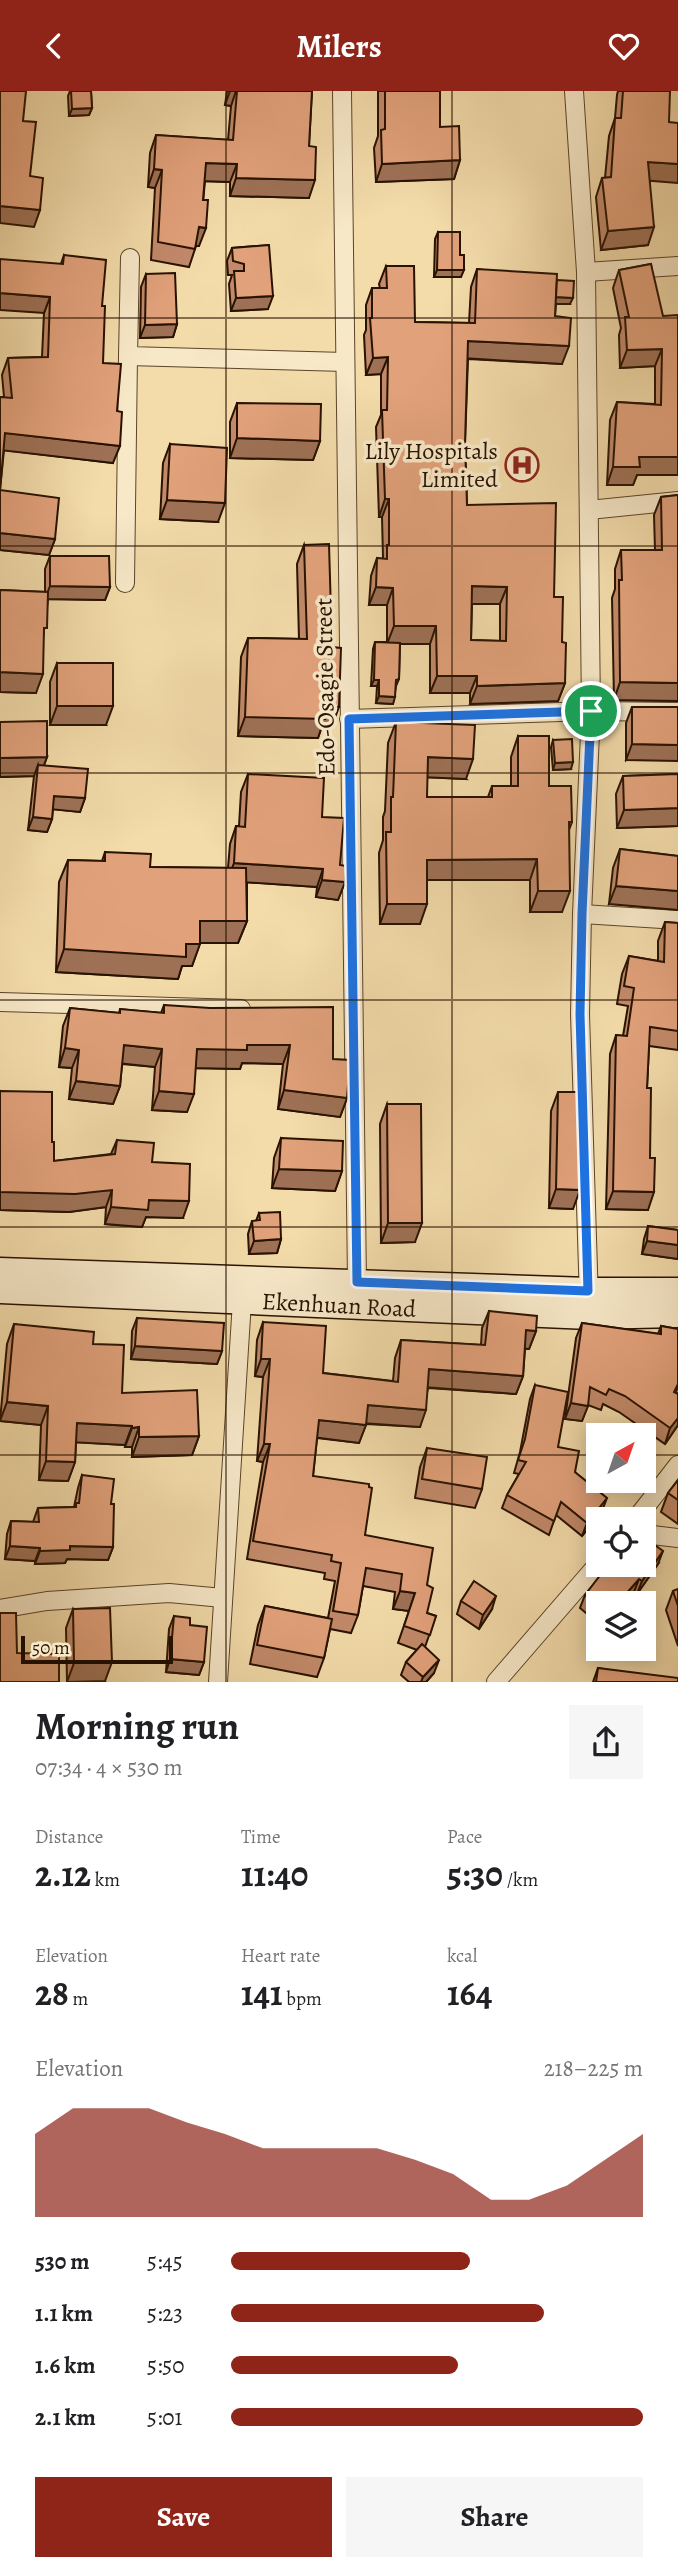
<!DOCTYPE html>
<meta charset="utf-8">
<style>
body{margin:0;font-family:Alegreya,serif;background:#f6f6f6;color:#202124;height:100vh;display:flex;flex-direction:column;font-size:26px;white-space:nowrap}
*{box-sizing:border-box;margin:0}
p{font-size:23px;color:#757577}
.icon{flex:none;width:38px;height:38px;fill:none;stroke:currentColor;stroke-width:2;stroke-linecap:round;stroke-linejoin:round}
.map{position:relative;height:1591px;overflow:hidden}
.side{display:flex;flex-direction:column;background:#fff;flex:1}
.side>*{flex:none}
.needle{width:46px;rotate:40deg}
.controls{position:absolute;left:586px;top:1332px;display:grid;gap:14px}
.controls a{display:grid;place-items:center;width:70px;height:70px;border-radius:0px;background:#fff;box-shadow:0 4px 18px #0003;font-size:35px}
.scale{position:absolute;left:21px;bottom:18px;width:152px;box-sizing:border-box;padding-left:7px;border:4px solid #281200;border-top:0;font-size:19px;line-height:24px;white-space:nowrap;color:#281200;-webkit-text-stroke:5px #f7e8c8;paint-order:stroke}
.pin{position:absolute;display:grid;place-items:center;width:60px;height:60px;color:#fff;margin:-30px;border:4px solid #fff;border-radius:50%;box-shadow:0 2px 7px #0007}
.round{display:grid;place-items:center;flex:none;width:74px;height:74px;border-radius:0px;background:#f6f6f6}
.overview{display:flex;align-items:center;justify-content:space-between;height:119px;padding:0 35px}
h1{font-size:38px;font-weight:700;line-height:52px}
.metrics{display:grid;grid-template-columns:repeat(3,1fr);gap:10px;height:119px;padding:7px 35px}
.metrics div{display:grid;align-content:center}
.metrics b{font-size:35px;font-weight:700}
.metrics small{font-size:19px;font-weight:400}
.metrics p{font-size:19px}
.chart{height:196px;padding:14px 35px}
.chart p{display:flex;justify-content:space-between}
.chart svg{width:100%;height:126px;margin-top:7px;fill:#8f2418;opacity:.7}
.action{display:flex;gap:14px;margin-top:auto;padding:14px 35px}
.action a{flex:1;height:80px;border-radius:0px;background:#8f2418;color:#fff;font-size:28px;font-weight:700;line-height:80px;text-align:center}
.action a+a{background:#f6f6f6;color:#202124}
ul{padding:0 35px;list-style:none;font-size:23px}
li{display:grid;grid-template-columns:112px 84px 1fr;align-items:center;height:52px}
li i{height:18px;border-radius:9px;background:#8f2418}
header{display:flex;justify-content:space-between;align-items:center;height:91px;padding:0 35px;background:#8f2418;color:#fff;font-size:32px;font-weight:700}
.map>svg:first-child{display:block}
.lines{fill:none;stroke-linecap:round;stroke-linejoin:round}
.street-casing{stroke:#5b442a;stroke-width:20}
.secondary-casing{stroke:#281200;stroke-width:29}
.street{stroke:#f7e8c8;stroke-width:18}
.secondary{stroke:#f7e8c8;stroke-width:26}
.wall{fill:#c28a6a;stroke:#281200;stroke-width:2;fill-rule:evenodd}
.shaded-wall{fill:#9e7156;stroke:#281200;stroke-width:2}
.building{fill:#e1a17b;stroke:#281200;stroke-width:2;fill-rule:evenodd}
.route-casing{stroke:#fff;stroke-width:14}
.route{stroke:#1a73e8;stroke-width:9}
.grid{fill:none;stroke:#281200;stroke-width:2;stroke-opacity:0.55}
.labels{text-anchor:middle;stroke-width:7;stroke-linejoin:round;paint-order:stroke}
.poi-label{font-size:24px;fill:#281200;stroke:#f7e8c8;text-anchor:end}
.street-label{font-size:24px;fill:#281200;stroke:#f7e8c8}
</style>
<header><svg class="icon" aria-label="back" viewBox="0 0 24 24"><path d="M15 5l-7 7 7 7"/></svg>Milers<svg class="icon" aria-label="heart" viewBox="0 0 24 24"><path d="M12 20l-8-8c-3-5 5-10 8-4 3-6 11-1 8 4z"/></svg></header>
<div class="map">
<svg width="678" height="1591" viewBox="0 0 678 1591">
<rect width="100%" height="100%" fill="#f3dbaa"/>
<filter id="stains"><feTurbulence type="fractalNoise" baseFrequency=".00286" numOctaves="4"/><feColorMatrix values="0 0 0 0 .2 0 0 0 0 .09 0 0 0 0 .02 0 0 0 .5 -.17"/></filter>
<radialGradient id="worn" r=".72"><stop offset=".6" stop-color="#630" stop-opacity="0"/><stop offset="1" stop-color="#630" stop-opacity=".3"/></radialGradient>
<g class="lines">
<defs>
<g id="street">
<polyline points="342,0 357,1191"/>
<polyline points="574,0 586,181 591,620 582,823 580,923 589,1210"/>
<polyline points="130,167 128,265 345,271"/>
<polyline points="586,181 678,175"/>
<polyline points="589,419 678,410"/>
<polyline points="125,492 128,265"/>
<polyline points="349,628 591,620 678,621"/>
<polyline points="582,823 678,829"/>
<polyline points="0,911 241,918"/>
<polyline points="636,1428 678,1374"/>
<polyline points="644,1443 678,1447"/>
<polyline points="0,1518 47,1510 169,1502 223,1507"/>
<polyline points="218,1591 242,1210"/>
<polyline points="496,1591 598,1473"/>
</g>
<g id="secondary">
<polyline points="0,1180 588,1200 678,1200"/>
<polyline points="0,1199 589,1225 678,1223"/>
</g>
</defs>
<use href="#street" class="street-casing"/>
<use href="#secondary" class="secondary-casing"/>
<use href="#street" class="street"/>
<use href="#secondary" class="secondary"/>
</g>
<g class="wall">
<polygon points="70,0 91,0 92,17 89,24 69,25 68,5"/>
<polygon points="227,0 312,0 309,55 309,107 230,105 230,91 205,90 199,155 196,155 189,176 151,169 155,97 148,96 150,62 156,44 228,49 231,15 225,14"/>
<polygon points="378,0 440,0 440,36 460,69 454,88 376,91 374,57 378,45"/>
<polygon points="618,0 670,0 650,90 648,154 601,159 596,106 602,87 605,87 609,45 615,27 617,4"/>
<polygon points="438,141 460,164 461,186 434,186 435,148"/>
<polygon points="269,154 268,218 231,220 229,193 232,184 228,184 227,170 232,157"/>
<polygon points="64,164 102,215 103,272 113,372 4,359 0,399 55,448 49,464 0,459 0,306 4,306 2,284 8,267 42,266 44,222"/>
<polygon points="651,173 678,384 637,384 633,394 607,394 610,329 617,311 655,313 655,275 620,277 619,244 621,237 613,197 619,179"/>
<path d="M386 175 415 231 469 232 471 196 477 178 557 189 570 213H556L555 225 562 273 468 268 465 352 467 414 554 506 562 551 565 592 558 610 470 613V602H430V553H400L399 588 396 595 393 613 376 612 377 595H371L373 558 375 551H387V514H369L371 485 377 467 382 468 383 466 382 426H379L376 336 381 324V283L366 284 364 244 366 239V214L372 197H380L379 193ZM472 513H500V550L471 549Z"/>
<polygon points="146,183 177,233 173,246 140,247 141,196"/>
<polygon points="237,312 320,350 313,369 230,367 230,331"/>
<polygon points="170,353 218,431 160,428 163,372"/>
<polygon points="678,404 678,610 614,609 612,507 615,498 615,478 621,459 655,459 654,424 661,406"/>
<polygon points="304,454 332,635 322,635 318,647 238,645 241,566 248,547 299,548 297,473"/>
<polygon points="50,465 110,496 105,509 48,508 36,602 0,601 0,499 45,501 45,478"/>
<polygon points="57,572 106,634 50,634 50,591"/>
<polygon points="632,616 678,616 626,669 626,632"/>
<polygon points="396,631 466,688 427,686 427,706 488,706 492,695 511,695 511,666 518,645 572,731 569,739 562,821 530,821 530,789 427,789 420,833 380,833 379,762 383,749 383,726 385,720 388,652"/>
<polygon points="553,649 571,678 553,679 551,656"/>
<polygon points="47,666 44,674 85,707 80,721 53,718 52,728 47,741 28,739 34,685 0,686"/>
<polygon points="248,683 322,726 345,791 338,809 316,806 317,796 247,791 247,830 238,852 200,852 192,875 182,875 178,888 56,881 59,791 68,769 102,770 105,761 150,776 228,777 230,753 236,735 239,735 241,701"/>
<polygon points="678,683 678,735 617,737 616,703 623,685"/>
<polygon points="620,758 678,765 609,813 613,777"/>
<polygon points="665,831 678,832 678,959 649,955 647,997 648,1119 606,1118 610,963 616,944 623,945 628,915 617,913 622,883 629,865 658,870 658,850"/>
<polygon points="164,914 333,968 347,1007 340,1026 278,1018 283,973 242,972 240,978 195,977 187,1021 152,1019 155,976 122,973 120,995 113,1013 69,1008 72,977 59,976 63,935 70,917 119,922 120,918 161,922"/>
<polygon points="0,1000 52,1051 54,1070 111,1063 117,1049 152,1071 183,1127 146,1126 142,1136 105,1133 106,1116 69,1121 0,1119"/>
<polygon points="558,1001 573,1118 549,1117 551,1020"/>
<polygon points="387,1013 415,1151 381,1152 380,1033"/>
<polygon points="281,1047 342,1080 335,1100 272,1097 274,1067"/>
<polygon points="259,1122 281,1148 277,1162 249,1163 248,1143 252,1130 256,1130"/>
<polygon points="648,1135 678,1139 678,1168 642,1163 644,1148"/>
<polygon points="489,1220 536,1240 529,1258 525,1258 523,1285 516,1303 428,1297 420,1336 366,1333 359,1352 317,1347 313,1385 365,1444 427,1494 427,1522 436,1525 425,1556 434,1582 426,1591 409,1591 401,1584 406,1571 417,1559 398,1552 409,1520 393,1518 395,1501 363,1495 358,1524 351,1542 330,1538 324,1567 317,1586 250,1573 258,1534 265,1515 328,1527 335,1490 324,1488 325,1482 247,1468 263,1371 257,1370 263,1286 255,1285 257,1249 263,1231 323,1282 393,1290 395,1267 401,1249 481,1254 482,1237"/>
<polygon points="137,1227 222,1260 217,1273 131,1268 132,1240"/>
<polygon points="582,1232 658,1243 661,1235 678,1238 678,1296 676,1301 678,1303 678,1334 665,1353 619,1321 603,1313 601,1319 588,1314 582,1330 565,1328 576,1247"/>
<polygon points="14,1233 93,1253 122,1302 199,1345 192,1364 132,1366 132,1356 125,1356 125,1354 76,1351 75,1371 68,1390 39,1389 41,1334 0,1330 7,1253"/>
<polygon points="535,1294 558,1356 602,1420 582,1445 556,1424 549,1444 502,1417 507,1404 519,1383 514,1382 520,1361 530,1308"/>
<polygon points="427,1357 482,1398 475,1417 415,1407 420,1376"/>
<polygon points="82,1384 111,1413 113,1456 108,1469 67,1468 65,1472 35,1473 35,1470 5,1468 7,1443 11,1430 33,1431 38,1417 74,1416 78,1397"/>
<polygon points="678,1389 678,1433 661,1421 668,1402"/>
<polygon points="658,1473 637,1503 634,1501 625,1512 598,1512 598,1532 580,1517 585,1504"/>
<polygon points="678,1498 678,1555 666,1519 673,1500"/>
<polygon points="461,1510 492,1518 479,1538 457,1523"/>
<polygon points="73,1518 105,1590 67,1591 66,1537"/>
<polygon points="174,1525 190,1534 204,1571 199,1584 166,1581 169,1538"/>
<polygon points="598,1577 678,1591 593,1591"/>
</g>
<g class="shaded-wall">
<polygon points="230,0 236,0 231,15 225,14"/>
<polygon points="92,17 89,24 69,25 72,18"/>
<polygon points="460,69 454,88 376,91 382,73"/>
<polygon points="648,71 678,73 678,92 641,89"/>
<polygon points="206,72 237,73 230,91 199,90"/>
<polygon points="154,78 162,79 155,97 148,96"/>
<polygon points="236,87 315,89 309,107 230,105"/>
<polygon points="0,115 40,119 34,136 0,132"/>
<polygon points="199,136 206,137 199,155 193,155"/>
<polygon points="654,136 648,154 601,159 608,140"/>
<polygon points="437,179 464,179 461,186 434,186"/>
<polygon points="0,202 50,206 44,222 0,219"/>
<polygon points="273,205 268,218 231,220 236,207"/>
<polygon points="556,206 573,207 570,213 554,213"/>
<polygon points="177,233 173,246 140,247 145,234"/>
<polygon points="468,250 569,255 562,273 462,267"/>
<polygon points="662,258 655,275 620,277 627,259"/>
<polygon points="388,266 381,283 366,284 373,267"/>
<polygon points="5,342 120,355 113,372 0,359"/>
<polygon points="237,347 320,350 313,369 230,367"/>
<polygon points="639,366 678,366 678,384 637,384 633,394 607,394 613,376"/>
<polygon points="385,408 389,408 382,426 379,426"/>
<polygon points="167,409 225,412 218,431 160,428"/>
<polygon points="0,442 55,448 49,464 0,459"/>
<polygon points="50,495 110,496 105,509 45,508"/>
<polygon points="472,495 507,496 500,513 466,513"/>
<polygon points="376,496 393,497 387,514 369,514"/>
<polygon points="394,535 436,535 430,553 387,553"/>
<polygon points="0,581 43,583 36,602 0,601"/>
<polygon points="437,585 477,585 470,602 430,602"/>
<polygon points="374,589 379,589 377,595 371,595"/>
<polygon points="620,591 678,592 678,610 614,609"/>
<polygon points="565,592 558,610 470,613 477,595"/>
<polygon points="379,605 395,606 393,613 376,612"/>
<polygon points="57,615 113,615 106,634 50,634"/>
<polygon points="325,615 339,616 332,635 322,635 318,647 238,645 245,626"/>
<polygon points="632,653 678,654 678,670 626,669"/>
<polygon points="47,666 40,685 38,674 34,685 0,686 0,667"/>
<polygon points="428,666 473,668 466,688 420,686"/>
<polygon points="573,671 571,678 553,679 555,672"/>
<polygon points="54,705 85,707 80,721 49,718"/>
<polygon points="678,717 678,735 617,737 624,719"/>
<polygon points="33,726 52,728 47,741 28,739"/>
<polygon points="537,768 530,789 419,789 427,769"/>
<polygon points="234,772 323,778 317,796 227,790"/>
<polygon points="322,789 345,791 338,809 316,806"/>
<polygon points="616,795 678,800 678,819 609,813"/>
<polygon points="538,800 570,800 562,821 530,821"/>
<polygon points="387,813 427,813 420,833 380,833"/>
<polygon points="200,830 247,830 238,852 192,852"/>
<polygon points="186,853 200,853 192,875 182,875 178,888 56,881 64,858"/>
<polygon points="124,954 162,958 155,976 117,972"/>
<polygon points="247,954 290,954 283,973 242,972 240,978 190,977 197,958"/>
<polygon points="65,957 79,959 72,977 59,976"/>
<polygon points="76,990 120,995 113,1013 69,1008"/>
<polygon points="284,999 347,1007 340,1026 278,1018"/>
<polygon points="159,1000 194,1003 187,1021 152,1019"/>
<polygon points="279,1078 342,1080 335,1100 272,1097"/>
<polygon points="556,1098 580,1099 573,1118 549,1117"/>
<polygon points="112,1099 106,1116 69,1121 0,1119 0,1101"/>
<polygon points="613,1100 654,1101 648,1119 606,1118"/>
<polygon points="149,1109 189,1110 183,1127 146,1126 142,1136 105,1133 111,1116"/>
<polygon points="388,1132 422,1132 415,1151 381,1152"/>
<polygon points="281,1148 277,1162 249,1163 254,1150"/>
<polygon points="647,1150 678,1154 678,1168 642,1163"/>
<polygon points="526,1239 536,1240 529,1258 519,1257"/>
<polygon points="135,1255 222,1260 217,1273 131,1268"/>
<polygon points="261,1268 270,1268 263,1286 255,1285"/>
<polygon points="429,1278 523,1285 516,1303 423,1296"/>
<polygon points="7,1311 48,1315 41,1334 0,1330"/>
<polygon points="571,1312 588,1315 582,1330 565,1328"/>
<polygon points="368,1314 426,1319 420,1336 361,1332"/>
<polygon points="678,1327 678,1334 665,1353 670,1337"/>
<polygon points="319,1329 366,1334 359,1352 312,1346"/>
<polygon points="77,1332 132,1335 125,1354 70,1351"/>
<polygon points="139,1336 132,1356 125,1356 132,1337"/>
<polygon points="199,1345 192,1364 132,1366 139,1346"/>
<polygon points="264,1353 270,1353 263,1371 257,1370"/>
<polygon points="46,1370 75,1371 68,1390 39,1389"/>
<polygon points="607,1407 602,1420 582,1445 587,1432"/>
<polygon points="10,1455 40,1457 35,1470 5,1468"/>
<polygon points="70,1455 113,1456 108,1469 67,1468 65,1472 35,1473 40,1460"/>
<polygon points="663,1460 658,1473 637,1503 642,1490"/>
<polygon points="639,1488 634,1501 625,1512 618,1512"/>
<polygon points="400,1500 415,1502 409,1520 393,1518"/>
<polygon points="496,1505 492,1518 479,1538 483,1524"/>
<polygon points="170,1568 204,1571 199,1584 166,1581"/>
<polygon points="439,1569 434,1582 426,1591 421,1591 423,1586"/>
<polygon points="112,1571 105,1590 67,1591 74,1572"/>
</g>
<g class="building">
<polygon points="0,0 26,0 23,30 36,31 30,85 43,87 40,119 0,115"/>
<polygon points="71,0 91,0 92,17 72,18"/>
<polygon points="237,0 312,0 309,55 316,56 315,89 236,87 237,73 206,72 203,109 208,109 206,137 199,136 195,158 158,151 162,79 154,78 156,44 233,49"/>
<polygon points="385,0 440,0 440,36 459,35 460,69 382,73 381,39 385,38"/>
<polygon points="623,0 670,0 669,31 678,32 678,73 648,71 654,136 608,140 602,87 611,86 615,27 621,27"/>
<polygon points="438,141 460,141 460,164 464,164 464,179 437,179"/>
<polygon points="269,154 273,205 236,207 234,180 244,180 244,173 233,170 232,157"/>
<polygon points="64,164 106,169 102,215 105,215 103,272 121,273 117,320 122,321 120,355 5,342 0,399 59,407 55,448 0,442 0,306 12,307 8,267 48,266 50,206 0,202 0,168 63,173"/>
<polygon points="651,173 663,225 678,224 678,366 639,366 640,376 613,376 617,311 661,314 662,258 627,259 625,226 629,226 619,179"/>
<path d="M386 175H414L415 231 475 232 477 178 557 183 555 225 571 227 569 255 468 250 465 352 467 414 556 412 554 506H563L562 551 566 552 565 592 477 595V585H437L436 535H394L393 497 376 496 377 467 387 468V454H389V408H385L382 319H387L388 266 373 267 370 227H372V197H387ZM472 495 507 496 506 550 471 549Z"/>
<polygon points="175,182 177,233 145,234 146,183"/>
<polygon points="557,189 574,190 573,207 556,206"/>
<polygon points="237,312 321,313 320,350 237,347"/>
<polygon points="170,353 227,357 225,412 167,409"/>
<polygon points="678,404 678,592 620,591 619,489 622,489 621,459 662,459 661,406"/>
<polygon points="329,453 332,556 341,557 339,616 325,615 325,628 245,626 248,547 307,548 304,454"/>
<polygon points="50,465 109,465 110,496 50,495"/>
<polygon points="0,499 48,501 47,537 44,537 43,583 0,581"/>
<polygon points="375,551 400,552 399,588 396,589 395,606 379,605 379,589 374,589"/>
<rect x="57" y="572" width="56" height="43"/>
<polygon points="632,616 678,616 678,654 632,653"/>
<polygon points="47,630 47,666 0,667 0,631"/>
<polygon points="396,631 475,634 473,668 428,666 427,706 492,706 492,695 518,695 518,645 549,645 549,695 571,695 572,731 569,731 570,800 538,800 537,768 427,769 427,813 387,813 386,741 391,741 391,706 393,706"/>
<polygon points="572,648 573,671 555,672 553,649"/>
<polygon points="38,674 88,678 85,707 54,705 52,728 33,726"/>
<polygon points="248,683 324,687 322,726 344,727 340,774 346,775 345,791 322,789 323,778 234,772 236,735 245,736"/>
<polygon points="678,683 678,717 624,719 623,685"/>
<polygon points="620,758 678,765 678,800 616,795"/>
<polygon points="105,761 151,763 150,776 246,777 247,830 200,830 200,853 186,853 186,866 64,858 68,769 105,770"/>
<polygon points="665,831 678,832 678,940 650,936 647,997 651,997 650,1067 655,1067 654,1101 613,1100 616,944 627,945 634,897 624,895 629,865 664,871"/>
<polygon points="164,914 210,917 333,916 333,968 350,969 347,1007 284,999 290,954 247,954 247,959 197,958 194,1003 159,1000 162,958 124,954 120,995 76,990 79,959 65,957 70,917 120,922 120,918 164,922"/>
<polygon points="0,1000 52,1001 52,1051 54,1051 54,1070 115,1063 117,1049 154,1052 152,1071 190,1073 189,1110 149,1109 148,1119 111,1116 112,1099 75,1103 0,1101"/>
<polygon points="558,1001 579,1001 580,1099 556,1098"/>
<polygon points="387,1013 421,1013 422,1132 388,1132"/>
<polygon points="281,1047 343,1050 342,1080 279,1078"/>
<polygon points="280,1121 281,1148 254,1150 252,1130 260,1129 259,1122"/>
<polygon points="648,1135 678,1139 678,1154 647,1150"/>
<polygon points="489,1220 537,1225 536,1240 526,1239 523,1285 429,1278 426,1319 368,1314 366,1334 319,1329 313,1385 369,1393 369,1396 372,1397 365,1444 433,1457 427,1494 433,1497 427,1522 436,1525 430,1544 404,1535 415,1502 400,1500 402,1483 366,1477 358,1524 333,1520 341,1472 331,1470 332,1464 253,1450 270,1353 264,1353 270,1268 261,1268 263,1231 326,1235 323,1282 398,1291 401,1249 485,1254"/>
<polygon points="137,1227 224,1232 222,1260 135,1255"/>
<polygon points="582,1232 661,1243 661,1235 678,1238 678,1293 674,1301 678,1303 678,1327 670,1337 625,1305 609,1298 606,1304 590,1296 588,1315 571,1312"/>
<polygon points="14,1233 94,1241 93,1253 124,1254 122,1302 197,1299 199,1345 139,1346 139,1336 132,1337 132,1335 77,1332 75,1371 46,1370 48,1315 7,1311"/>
<polygon points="535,1294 568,1301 558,1356 579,1360 575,1381 607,1407 587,1432 561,1411 554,1430 507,1404 526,1371 518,1369 525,1348"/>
<polygon points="427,1357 487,1366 482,1398 422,1388"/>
<polygon points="82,1384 114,1388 111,1413 114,1413 113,1456 70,1455 70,1459 40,1460 40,1457 10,1455 11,1430 39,1431 38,1417 76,1416 76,1412 79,1412"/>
<polygon points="678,1389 678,1409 668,1402"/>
<polygon points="644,1446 663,1460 642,1490 639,1488 618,1512 598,1512 598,1515 585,1504 608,1474 644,1474"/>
<polygon points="474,1490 496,1505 483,1524 461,1510"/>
<polygon points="678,1498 678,1515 673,1500"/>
<polygon points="265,1515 332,1528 324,1567 257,1554"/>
<polygon points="110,1517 112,1571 74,1572 73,1518"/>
<polygon points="0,1522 16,1522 17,1562 59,1563 59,1591 0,1591"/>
<polygon points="174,1525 190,1527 190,1534 207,1536 204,1571 170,1568"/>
<polygon points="422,1553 439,1569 423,1586 406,1571"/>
<polygon points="598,1577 678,1587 678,1591 596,1591"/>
</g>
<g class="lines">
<defs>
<polygon id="route" points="591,620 582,823 580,923 588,1200 357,1191 349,628"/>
</defs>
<use href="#route" class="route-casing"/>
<use href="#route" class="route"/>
</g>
<path class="grid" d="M226 0V1591M452 0V1591M0 227H678M0 455H678M0 682H678M0 909H678M0 1136H678M0 1364H598M644 1364H678"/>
<defs>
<symbol id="hospital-ring" viewBox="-11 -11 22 22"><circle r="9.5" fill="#f7e8c8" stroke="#8f2418" stroke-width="1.5"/><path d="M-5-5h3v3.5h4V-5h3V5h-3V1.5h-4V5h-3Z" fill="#8f2418"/></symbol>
</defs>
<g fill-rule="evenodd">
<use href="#hospital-ring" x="503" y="355" width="38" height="38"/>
</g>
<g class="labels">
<g class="poi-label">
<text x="498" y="368">Lily Hospitals<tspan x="498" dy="28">Limited</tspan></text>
</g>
<g class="street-label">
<text transform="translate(325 596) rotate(-91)" y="8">Edo-Osagie Street</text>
<text transform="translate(339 1214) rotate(3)" y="8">Ekenhuan Road</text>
</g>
</g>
<rect width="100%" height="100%" filter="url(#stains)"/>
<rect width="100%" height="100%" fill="url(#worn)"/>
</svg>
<div class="controls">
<a><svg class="needle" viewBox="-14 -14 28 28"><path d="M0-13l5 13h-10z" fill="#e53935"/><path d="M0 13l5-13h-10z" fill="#757577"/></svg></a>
<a><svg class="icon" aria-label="locate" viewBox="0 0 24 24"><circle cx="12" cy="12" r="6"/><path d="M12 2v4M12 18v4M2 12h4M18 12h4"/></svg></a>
<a><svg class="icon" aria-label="layers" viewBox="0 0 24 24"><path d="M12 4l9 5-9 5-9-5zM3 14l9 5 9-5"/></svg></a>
</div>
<div class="scale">50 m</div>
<div class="pin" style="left:591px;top:620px;background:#1e9e55"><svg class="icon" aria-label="arrive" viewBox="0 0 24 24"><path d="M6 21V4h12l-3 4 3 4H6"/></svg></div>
</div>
<section class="side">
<div class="overview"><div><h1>Morning run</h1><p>07:34 · 4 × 530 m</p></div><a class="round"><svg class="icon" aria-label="share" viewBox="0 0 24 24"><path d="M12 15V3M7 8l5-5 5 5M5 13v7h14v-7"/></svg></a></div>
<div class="metrics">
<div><p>Distance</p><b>2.12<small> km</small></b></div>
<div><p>Time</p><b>11:40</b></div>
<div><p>Pace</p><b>5:30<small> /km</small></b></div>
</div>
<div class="metrics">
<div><p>Elevation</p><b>28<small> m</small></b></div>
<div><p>Heart rate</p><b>141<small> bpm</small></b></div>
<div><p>kcal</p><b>164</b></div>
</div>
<div class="chart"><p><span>Elevation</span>218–225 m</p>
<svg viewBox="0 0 160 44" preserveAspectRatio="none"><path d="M0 44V15L10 6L20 6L30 6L40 11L50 15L60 20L70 20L80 20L90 20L100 24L110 29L120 38L130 38L140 33L150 24L160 15V44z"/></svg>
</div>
<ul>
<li><b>530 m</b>5:45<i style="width:58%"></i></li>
<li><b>1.1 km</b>5:23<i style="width:76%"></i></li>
<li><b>1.6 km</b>5:50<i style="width:55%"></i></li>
<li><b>2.1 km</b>5:01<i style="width:100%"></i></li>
</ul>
<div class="action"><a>Save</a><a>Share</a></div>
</section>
